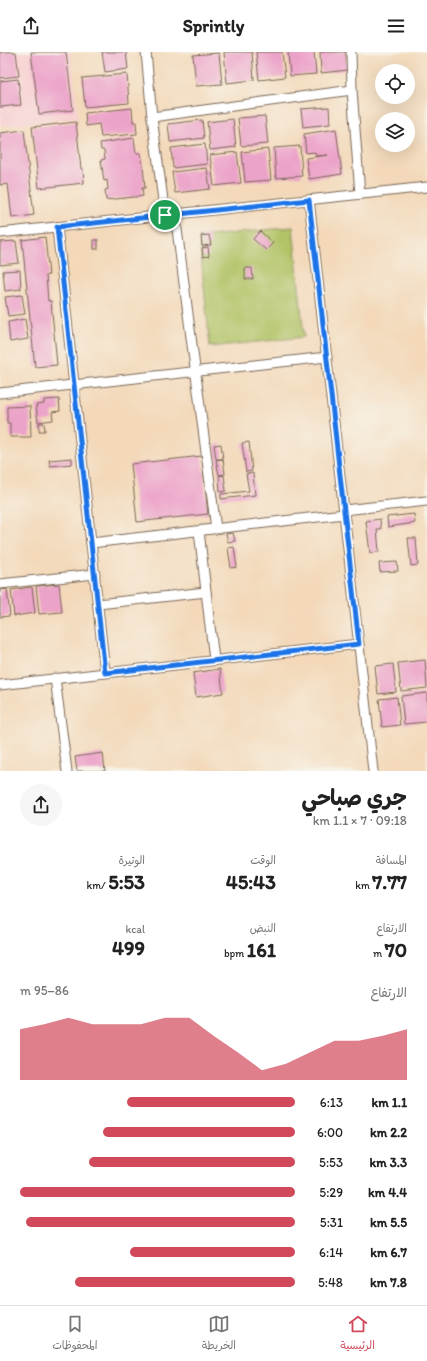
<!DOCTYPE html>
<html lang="ar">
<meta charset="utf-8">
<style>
body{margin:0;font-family:Itim,"Playpen Sans Arabic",sans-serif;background:#f6f6f6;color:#222;direction:rtl;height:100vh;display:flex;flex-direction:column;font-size:15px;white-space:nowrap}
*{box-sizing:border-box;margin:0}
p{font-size:13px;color:#767676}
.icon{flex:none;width:22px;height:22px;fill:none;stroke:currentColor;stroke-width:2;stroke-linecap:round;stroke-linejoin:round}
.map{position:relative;height:719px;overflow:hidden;direction:ltr}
.sheet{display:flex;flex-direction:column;background:#fff;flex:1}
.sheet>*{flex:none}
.fabs{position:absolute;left:375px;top:12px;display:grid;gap:8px}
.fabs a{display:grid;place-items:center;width:40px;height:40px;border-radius:50%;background:#fff;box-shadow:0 4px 16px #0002;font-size:20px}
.pin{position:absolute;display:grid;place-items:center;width:34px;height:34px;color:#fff;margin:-17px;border:2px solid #fff;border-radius:50%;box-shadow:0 1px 4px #0007}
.round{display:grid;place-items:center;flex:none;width:42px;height:42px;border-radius:21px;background:#f6f6f6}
.head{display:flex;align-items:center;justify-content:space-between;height:68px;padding:0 20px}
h1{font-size:22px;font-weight:700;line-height:30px}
.figures{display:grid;grid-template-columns:repeat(3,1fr);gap:6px;height:68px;padding:4px 20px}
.figures div{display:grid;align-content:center}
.figures b{font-size:20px;font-weight:700}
.figures small{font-size:11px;font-weight:400}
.figures p{font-size:11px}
.chart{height:112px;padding:8px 20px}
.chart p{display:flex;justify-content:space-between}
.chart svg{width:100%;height:72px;margin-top:4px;fill:#d1495b;opacity:.7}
ul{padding:0 20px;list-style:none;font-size:13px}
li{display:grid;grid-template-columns:64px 48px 1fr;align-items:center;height:30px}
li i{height:10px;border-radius:5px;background:#d1495b}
header{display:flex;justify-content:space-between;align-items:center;height:52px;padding:0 20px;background:#fff;font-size:18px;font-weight:700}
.dock{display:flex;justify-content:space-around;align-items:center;height:56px;border-top:1px solid #e0e0e0;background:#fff;font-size:11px;color:#767676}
.dock a{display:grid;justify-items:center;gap:2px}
.dock .active{color:#d1495b}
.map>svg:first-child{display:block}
.built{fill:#f7cfd1}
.green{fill:#b1c366;stroke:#767642}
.building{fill:#eca3c9}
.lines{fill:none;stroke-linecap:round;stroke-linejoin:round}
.minor-casing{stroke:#7b6755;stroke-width:11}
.minor{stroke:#fff;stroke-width:9}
.route-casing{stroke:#fff;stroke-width:8}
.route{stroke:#1a73e8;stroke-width:5}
</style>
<header><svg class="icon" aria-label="menu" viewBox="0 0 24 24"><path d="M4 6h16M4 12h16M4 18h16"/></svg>Sprintly<svg class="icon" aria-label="share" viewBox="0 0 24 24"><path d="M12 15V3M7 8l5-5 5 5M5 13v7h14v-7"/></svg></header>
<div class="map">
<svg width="427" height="719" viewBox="0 0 427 719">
<rect width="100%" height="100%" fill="#f7f3e8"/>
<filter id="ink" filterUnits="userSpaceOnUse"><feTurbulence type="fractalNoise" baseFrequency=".025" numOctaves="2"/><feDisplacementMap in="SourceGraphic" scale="8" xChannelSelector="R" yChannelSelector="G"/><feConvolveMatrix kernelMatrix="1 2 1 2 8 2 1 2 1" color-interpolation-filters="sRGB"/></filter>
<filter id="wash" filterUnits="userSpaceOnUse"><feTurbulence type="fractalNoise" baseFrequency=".012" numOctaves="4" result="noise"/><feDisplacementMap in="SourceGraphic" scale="16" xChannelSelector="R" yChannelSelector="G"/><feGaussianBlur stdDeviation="0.9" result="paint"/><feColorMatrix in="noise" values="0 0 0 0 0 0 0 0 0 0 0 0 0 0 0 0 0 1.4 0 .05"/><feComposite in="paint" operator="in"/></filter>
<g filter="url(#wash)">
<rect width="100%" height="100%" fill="#f3d9ba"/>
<polygon class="built" points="0,0 71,0 78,66 0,74"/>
<polygon class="green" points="293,175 304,285 210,295 199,185"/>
<g id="blocks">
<g class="building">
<polygon points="0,0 16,0 19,24 0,26"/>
<polygon points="31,0 66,0 73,58 39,62"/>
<polygon points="102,0 126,0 128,17 105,20"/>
<polygon points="224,0 252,0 254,28 227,31"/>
<polygon points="256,0 282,0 285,25 259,28"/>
<polygon points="288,0 314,0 316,22 290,24"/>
<polygon points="320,0 346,0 348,18 321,21"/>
<polygon points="219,1 222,32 196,34 193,3"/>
<polygon points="127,22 129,51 85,55 82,26"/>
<polygon points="18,27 21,53 0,55 0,29"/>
<polygon points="329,55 330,72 303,75 301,57"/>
<polygon points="132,56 133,70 136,70 137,82 101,85 99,72 86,74 85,61"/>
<polygon points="265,64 268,92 241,94 238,66"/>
<polygon points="233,67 236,95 210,98 207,70"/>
<polygon points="202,68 204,86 170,90 168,72"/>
<polygon points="76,70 81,117 83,117 84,131 39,136 32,75"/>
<polygon points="336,77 342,122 309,127 306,106 328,103 316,104 315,100 306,101 304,82"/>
<polygon points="24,78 34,163 12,166 8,132 0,133 0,81"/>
<polygon points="134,86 136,101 141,101 143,114 145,136 142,136 143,144 106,148 105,138 108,137 107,128 104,129 101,108 105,107 104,98 101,98 100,91"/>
<polygon points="205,92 207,112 173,116 171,96"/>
<polygon points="300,94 302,124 276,126 274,96"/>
<polygon points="268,97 271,128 245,130 242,100"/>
<polygon points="237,100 241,131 214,134 210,103"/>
<polygon points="207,116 210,137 175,141 172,120"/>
<polygon points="260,179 273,191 266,198 253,187"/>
<polygon points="209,183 211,193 202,194 201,184"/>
<polygon points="45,185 49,223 46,223 48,249 51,249 57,313 35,315 22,188"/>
<rect x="94" y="188" width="4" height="9"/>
<polygon points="16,189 19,211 0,213 0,190"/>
<polygon points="208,195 209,204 203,205 202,196"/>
<polygon points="245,216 252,216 253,227 245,227"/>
<polygon points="20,218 21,237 5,239 3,219"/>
<polygon points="22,243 25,262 8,264 5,245"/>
<polygon points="25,267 28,287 10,290 8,270"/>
<polygon points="59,347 60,359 52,360 53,368 38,370 36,353 44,352 44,348"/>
<polygon points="30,354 31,385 10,385 10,371 7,371 7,355"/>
<polygon points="39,371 44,371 45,379 39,379"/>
<polygon points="249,390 252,419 246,420 242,391"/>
<polygon points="221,392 223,407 216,407 214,393"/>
<polygon points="202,404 208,462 137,470 131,412"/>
<polygon points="72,406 72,412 50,414 49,408"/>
<polygon points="223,407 225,422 219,423 216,408"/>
<polygon points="253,421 255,443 221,447 221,442 249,439 246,422"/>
<polygon points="224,423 226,439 220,440 219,424"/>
<polygon points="414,462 415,471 388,475 387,465"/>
<polygon points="380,467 381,477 377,477 379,500 370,501 366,469"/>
<polygon points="233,481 235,489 228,490 226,482"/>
<polygon points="408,486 416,486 418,513 411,514"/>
<polygon points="234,495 237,515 231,516 228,496"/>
<polygon points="397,510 398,519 380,520 379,511"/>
<polygon points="59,532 62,560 39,562 36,534"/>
<polygon points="32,535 35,561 14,564 11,538"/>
<polygon points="7,537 10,564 0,565 0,538"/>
<polygon points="425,608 427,636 401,639 398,611"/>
<polygon points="393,612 396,640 378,642 375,614"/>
<polygon points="220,617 223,641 196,645 193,621"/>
<polygon points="427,641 427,670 404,672 401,644"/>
<polygon points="397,645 400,673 382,675 379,647"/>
<polygon points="103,701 105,719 77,719 75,705"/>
</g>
</g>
</g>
<g filter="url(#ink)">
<use href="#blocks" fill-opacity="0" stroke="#7b6755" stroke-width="1"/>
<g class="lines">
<defs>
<g id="minor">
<polyline points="146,0 152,65 165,163"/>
<polyline points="351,0 352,38 360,142"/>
<polyline points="152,65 352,38"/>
<polyline points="309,148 373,719"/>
<polyline points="175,162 216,477"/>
<polyline points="57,175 105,621"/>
<polyline points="0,181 427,135"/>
<polyline points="0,341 327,305"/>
<polyline points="344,458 427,449"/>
<polyline points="199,479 214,608"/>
<polyline points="91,491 344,462"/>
<polyline points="0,532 95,522"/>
<polyline points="98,552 206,540"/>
<polyline points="55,626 67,719"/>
<polyline points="0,633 359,592"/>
</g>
</defs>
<use href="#minor" class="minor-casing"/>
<use href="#minor" class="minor"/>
</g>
</g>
<g class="lines" filter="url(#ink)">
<defs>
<polygon id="route" points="309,148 359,592 105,621 57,175"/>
</defs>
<use href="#route" class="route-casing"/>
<use href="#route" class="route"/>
</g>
</svg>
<div class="fabs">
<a><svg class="icon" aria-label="locate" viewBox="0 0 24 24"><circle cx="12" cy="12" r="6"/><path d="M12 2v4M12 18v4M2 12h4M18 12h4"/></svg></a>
<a><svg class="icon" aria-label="layers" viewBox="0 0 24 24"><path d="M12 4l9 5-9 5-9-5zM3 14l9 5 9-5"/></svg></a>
</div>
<div class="pin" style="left:165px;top:163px;background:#1e9e55"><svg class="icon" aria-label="arrive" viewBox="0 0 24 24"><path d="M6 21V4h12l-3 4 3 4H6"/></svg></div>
</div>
<section class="sheet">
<div class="head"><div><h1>جري صباحي</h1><p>09:18 · 7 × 1.1 km</p></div><a class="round"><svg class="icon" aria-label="share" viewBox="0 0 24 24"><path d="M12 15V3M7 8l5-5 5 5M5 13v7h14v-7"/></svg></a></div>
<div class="figures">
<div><p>المسافة</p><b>7.77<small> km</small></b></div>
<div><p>الوقت</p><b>45:43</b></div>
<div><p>الوتيرة</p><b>5:53<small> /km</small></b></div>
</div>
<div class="figures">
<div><p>الارتفاع</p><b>70<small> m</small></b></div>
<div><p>النبض</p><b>161<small> bpm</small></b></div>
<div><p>kcal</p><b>499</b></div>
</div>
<div class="chart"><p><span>الارتفاع</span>86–95 m</p>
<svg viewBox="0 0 160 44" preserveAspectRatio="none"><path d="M0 44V13L10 10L20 6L30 10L40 10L50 10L60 6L70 6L80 17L90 27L100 38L110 34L120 27L130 20L140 20L150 17L160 13V44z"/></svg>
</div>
<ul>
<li><b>1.1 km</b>6:13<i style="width:61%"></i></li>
<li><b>2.2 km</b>6:00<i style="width:70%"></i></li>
<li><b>3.3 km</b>5:53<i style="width:75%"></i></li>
<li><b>4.4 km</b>5:29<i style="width:100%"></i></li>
<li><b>5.5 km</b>5:31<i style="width:98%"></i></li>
<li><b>6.7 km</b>6:14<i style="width:60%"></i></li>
<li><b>7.8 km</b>5:48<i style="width:80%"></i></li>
</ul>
</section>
<nav class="dock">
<a class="active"><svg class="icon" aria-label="home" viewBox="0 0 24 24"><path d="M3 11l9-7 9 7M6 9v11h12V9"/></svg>الرئيسية</a>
<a><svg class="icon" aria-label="map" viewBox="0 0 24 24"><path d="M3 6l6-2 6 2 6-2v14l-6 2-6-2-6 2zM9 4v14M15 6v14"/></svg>الخريطة</a>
<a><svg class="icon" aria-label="saved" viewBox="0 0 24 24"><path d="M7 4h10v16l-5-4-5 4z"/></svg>المحفوظات</a>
</nav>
